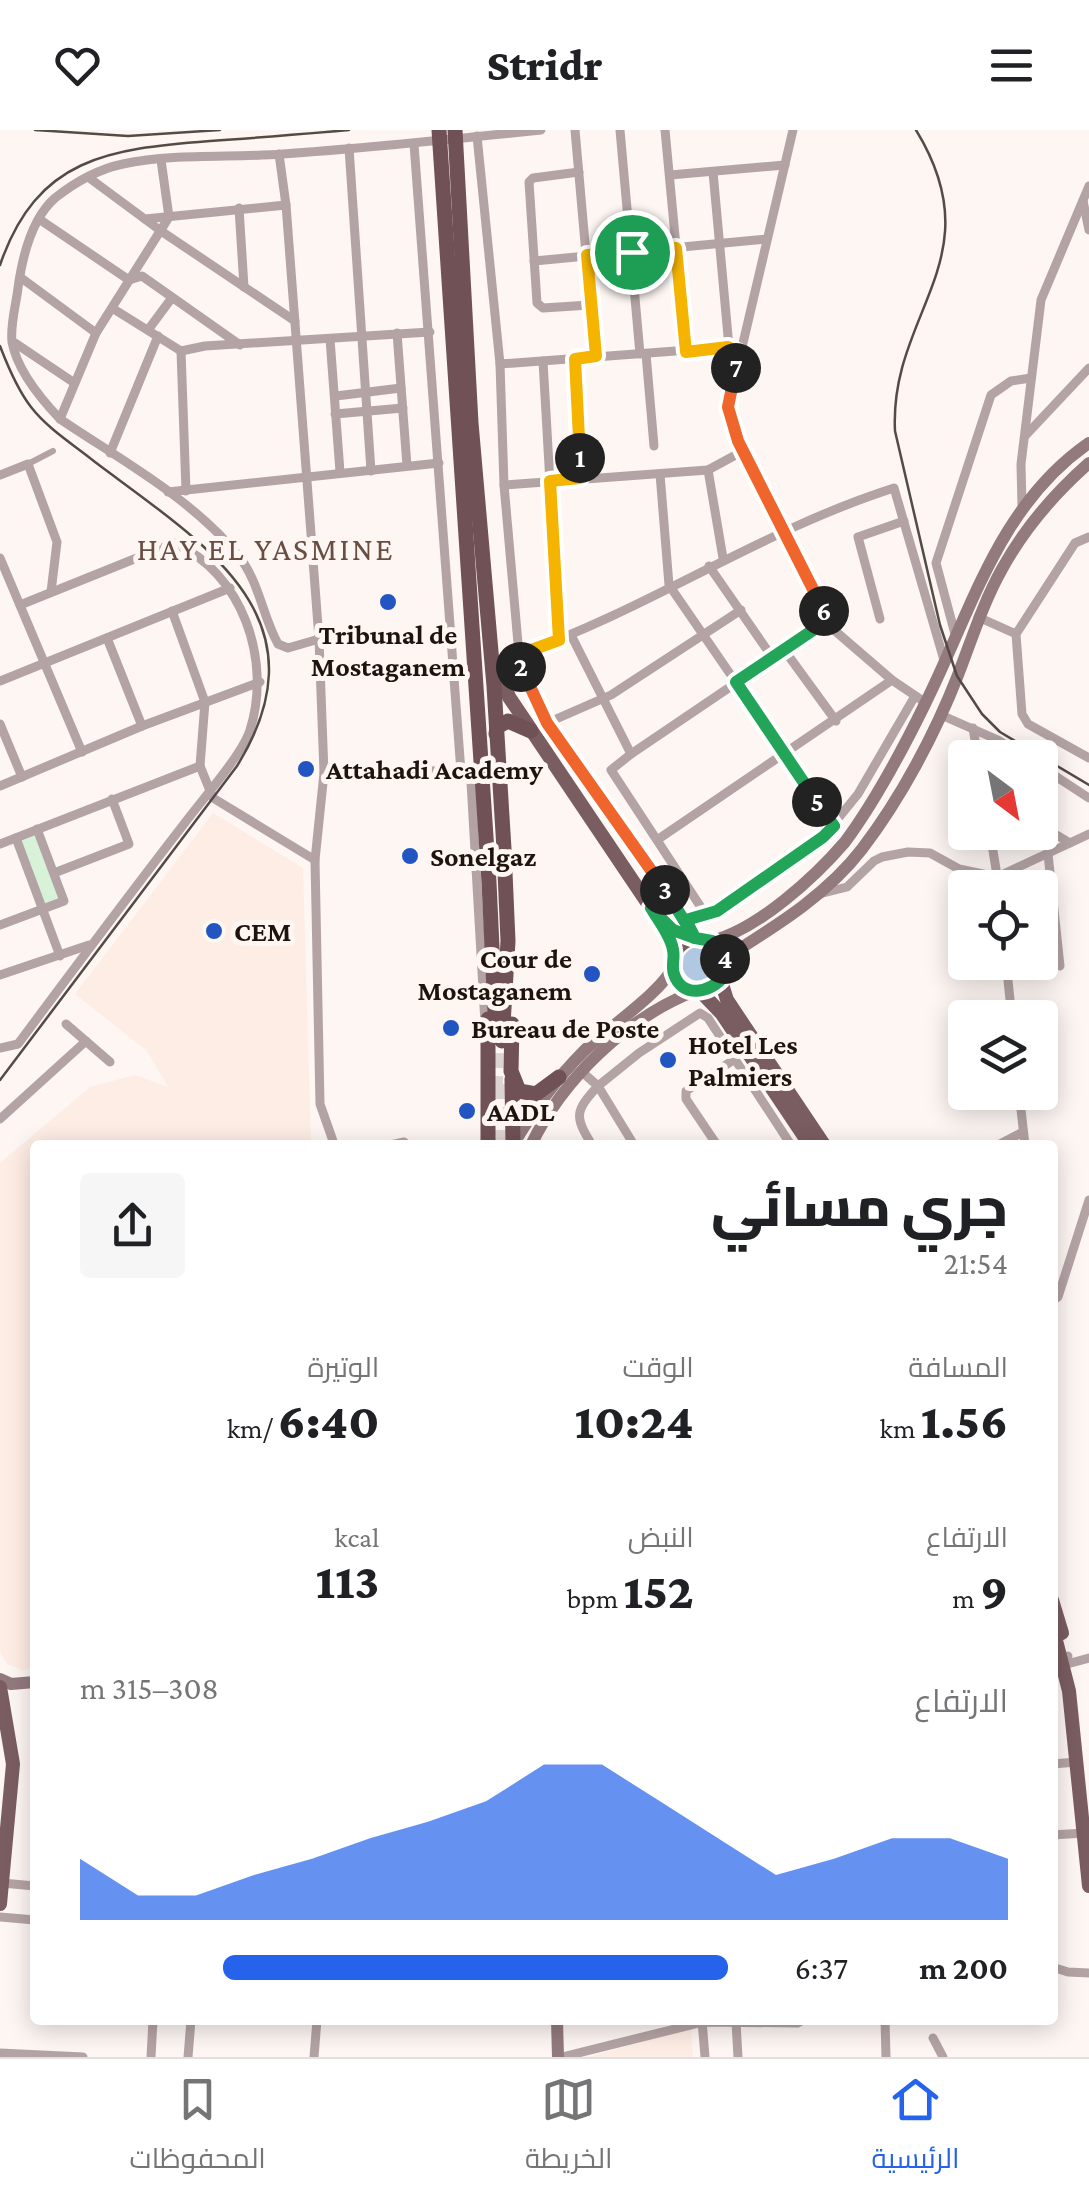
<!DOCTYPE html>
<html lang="ar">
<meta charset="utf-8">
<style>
body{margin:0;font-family:"Crimson Pro",Cairo,serif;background:#f6f6f6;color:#202124;direction:rtl;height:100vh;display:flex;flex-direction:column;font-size:38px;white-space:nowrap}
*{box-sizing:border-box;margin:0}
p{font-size:32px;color:#757577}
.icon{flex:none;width:55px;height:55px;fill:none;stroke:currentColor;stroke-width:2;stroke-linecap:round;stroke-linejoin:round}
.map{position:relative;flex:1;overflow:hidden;direction:ltr}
.details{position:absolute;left:30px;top:1010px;width:1028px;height:885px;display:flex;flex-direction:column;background:#fff;border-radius:10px;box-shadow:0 5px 25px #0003;direction:rtl}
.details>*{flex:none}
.needle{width:65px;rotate:148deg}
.buttons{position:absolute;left:948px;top:610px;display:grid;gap:20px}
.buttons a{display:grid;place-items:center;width:110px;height:110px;border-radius:10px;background:#fff;box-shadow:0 5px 25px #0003;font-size:50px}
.pin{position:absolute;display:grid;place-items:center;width:85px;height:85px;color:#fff;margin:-42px;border:5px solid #fff;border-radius:50%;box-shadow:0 2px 10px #0007}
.km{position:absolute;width:50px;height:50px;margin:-25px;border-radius:50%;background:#222;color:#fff;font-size:28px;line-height:50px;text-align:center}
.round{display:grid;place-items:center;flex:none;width:105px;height:105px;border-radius:10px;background:#f6f6f6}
.overview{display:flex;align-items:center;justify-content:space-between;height:170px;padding:0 50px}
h1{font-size:55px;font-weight:800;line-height:75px}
.stats{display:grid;grid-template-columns:repeat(3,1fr);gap:15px;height:170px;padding:10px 50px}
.stats div{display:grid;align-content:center}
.stats b{font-size:50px;font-weight:800}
.stats small{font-size:28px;font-weight:400}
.stats p{font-size:28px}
.chart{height:280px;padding:20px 50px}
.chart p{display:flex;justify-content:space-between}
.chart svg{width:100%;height:180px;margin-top:10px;fill:#2563eb;opacity:.7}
ul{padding:0 50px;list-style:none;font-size:32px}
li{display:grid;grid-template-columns:160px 120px 1fr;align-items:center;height:75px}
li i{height:25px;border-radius:12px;background:#2563eb}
header{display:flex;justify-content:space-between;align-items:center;height:130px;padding:0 50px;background:#fff;font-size:45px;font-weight:800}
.tabs{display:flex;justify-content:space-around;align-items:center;height:140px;border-top:2px solid #e0e0e0;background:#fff;font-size:28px;color:#757577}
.tabs a{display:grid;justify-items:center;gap:5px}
.tabs .current{color:#2563eb}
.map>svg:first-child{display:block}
.built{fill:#feede5}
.green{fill:#d7f2d9}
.water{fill:#b1c8e3}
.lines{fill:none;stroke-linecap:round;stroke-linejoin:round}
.trunk-tunnel{stroke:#dcd4d0;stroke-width:15;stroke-dasharray:15 8;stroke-linecap:butt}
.pedestrian{stroke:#b4a3a5;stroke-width:6}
.minor{stroke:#b4a3a5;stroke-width:9}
.secondary{stroke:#927a7d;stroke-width:12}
.primary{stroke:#7a5d61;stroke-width:14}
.trunk{stroke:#705156;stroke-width:15}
.tram{stroke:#554b46;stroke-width:2.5}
.rail{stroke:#554b46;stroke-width:2.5}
.split-1-casing{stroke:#fff;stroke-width:20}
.split-2-casing{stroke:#fff;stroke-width:20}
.split-3-casing{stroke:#fff;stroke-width:20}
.split-4-casing{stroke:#fff;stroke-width:20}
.split-5-casing{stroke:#fff;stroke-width:20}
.split-6-casing{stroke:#fff;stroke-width:20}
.split-7-casing{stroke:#fff;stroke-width:20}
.split-8-casing{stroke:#fff;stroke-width:20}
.split-1{stroke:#f5b400;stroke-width:12}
.split-2{stroke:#f5b400;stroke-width:12}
.split-3{stroke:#f0652b;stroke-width:12}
.split-4{stroke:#22a559;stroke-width:12}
.split-5{stroke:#22a559;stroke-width:12}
.split-6{stroke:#22a559;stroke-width:12}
.split-7{stroke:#f0652b;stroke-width:12}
.split-8{stroke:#f5b400;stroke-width:12}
.poi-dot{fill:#2355c2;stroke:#fdf6f3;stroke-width:4}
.labels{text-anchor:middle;stroke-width:10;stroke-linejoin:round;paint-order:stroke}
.poi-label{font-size:28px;font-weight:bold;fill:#1e130d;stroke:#fdf6f3;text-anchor:start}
.quarter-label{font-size:32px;letter-spacing:2.5px;fill:#684d40;stroke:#fdf6f3}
</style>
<header><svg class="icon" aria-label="menu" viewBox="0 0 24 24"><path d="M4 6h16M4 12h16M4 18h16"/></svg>Stridr<svg class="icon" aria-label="heart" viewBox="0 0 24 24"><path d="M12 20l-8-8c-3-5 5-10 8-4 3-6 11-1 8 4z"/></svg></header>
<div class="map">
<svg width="1089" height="1927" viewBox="0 0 1089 1927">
<rect width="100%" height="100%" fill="#fdf6f3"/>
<g class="built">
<polygon points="213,683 303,738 311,1015 35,1015 35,1539 23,1540 7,1534 0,1522 0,1033 90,957 135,945 168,957 147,921 75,864"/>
<polygon points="691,1898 693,1927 588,1927"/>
</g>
<polygon class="green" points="37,699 64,771 40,781 16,708"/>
<circle class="water" cx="699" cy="834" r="17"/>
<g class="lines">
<g class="trunk-tunnel">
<polyline points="495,961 497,910"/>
<polyline points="499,1015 501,954"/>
</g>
<polyline class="pedestrian" points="28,334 53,321"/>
<g class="minor">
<polyline points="575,0 595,226"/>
<polyline points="620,0 640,224"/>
<polyline points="665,0 686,222"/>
<polyline points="793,0 728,277 739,311 834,500 892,550 926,573"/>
<polyline points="477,6 500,234 504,355 520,536 547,593 686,790 695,808"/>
<polyline points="414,14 461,642"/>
<polyline points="349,18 371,341"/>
<polyline points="279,24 286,75 319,509 324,643 315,730 320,974 333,1011"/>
<polyline points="579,42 533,48 529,52 537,173 543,178 590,175"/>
<polyline points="713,42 729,217"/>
<polyline points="670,45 785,35"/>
<polyline points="88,47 161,101 295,191"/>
<polyline points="1083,71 1089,100"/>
<polyline points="239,78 244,157"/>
<polyline points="39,89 129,150 142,146 240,215"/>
<polyline points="145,89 286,75"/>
<polyline points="534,131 767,109"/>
<polyline points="20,147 96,203"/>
<polyline points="112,178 181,221"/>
<polyline points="148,200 171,169"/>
<polyline points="397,203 407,336"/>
<polyline points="330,209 340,342"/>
<polyline points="15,213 73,252"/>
<polyline points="646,224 654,316"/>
<polyline points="575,229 581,348"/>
<polyline points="543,231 559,510"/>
<polyline points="500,234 729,217 739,223"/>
<polyline points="336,266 401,258"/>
<polyline points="335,284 403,278"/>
<polyline points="60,289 96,203 169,87 161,30"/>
<polyline points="1026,305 1089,238"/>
<polyline points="110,323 158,206"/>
<polyline points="708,340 723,428"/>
<polyline points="660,344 669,455 834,695"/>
<polyline points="0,345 28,334 57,412 51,462"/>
<polyline points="504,355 708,340 743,321"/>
<polyline points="186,361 181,221 205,216 430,202"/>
<polyline points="168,362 439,333"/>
<polyline points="1022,377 1021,334 1041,170 1089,56"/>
<polyline points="1089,407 1075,413 1016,504 1022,584 1028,594 1089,628"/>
<polyline points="0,428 82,622"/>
<polyline points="709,436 772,527"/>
<polyline points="172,481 205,572 200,636"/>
<polyline points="978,487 1016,504"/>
<polyline points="880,489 858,407 904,391"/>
<polyline points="955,504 936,433 991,265 1011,251 1031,248"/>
<polyline points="571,505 631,624"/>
<polyline points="107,508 142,596"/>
<path d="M319 509 288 518 278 514C262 485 259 450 237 424 190 367 119 329 60 289 40 268 17 240 12 212 10 195 16 175 18 158 22 129 31 89 55 68 74 53 99 39 123 34 175 23 230 28 283 24 369 18 455 9 541 0"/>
<polyline points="785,521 836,591"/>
<path d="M520 524C649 479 762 400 894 358L944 530"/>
<polyline points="0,551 230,458"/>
<polyline points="941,585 998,610 1026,628"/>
<polyline points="547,593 611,565 741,480"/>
<polyline points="0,594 22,647"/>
<polyline points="973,598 978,628"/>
<polyline points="1040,636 1089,668"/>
<polyline points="479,642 471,652 485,893"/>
<polyline points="324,643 481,640"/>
<polyline points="0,656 142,596 260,552"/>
<polyline points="1040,695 1070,713"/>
<polyline points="990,702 999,758"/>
<polyline points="16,708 60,826"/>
<polyline points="657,710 892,550"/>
<polyline points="0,714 200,636 213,668 315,730"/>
<polyline points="1048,724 1060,836"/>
<polyline points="54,743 129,714 112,669"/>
<polyline points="819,764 847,757 874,731 882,727 908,722 930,723 959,739 997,747 1089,704"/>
<polyline points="706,785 611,640 631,624 829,490"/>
<polyline points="686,790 717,781 823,707 858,664 915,566"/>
<polyline points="0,795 64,771 37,699"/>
<polyline points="1006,832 1012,888"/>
<polyline points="0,845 89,815"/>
<polyline points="66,894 110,932"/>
<path d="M0 918 18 914C73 840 128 766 184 694 201 671 242 625 250 600 272 531 243 443 174 413L20 475"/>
<path d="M582 942 598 956C575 981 574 986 592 1015"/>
<polyline points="1019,962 1025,1015"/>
<polyline points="0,989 86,911"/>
<polyline points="391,1015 404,1012 407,1015"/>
<polyline points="634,1015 598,956 639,923 700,883 708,888 791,1015"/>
<polyline points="717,1015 686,969 686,961 735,929"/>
<polyline points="998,1015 1023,1002"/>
<polyline points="1052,1171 1058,1167 1089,1070"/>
<polyline points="1052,1530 1068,1526"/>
<polyline points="1052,1538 1089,1528"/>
<polyline points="1052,1634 1077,1632"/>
<polyline points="1052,1705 1085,1703"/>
<polyline points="2,1753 35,1756"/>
<polyline points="0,1787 35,1790"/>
<polyline points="1052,1837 1068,1842 1089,1843"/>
<polyline points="702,1890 705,1927"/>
<polyline points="885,1890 886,1927"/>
<polyline points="736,1892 738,1927"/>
<polyline points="933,1908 943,1927"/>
<polyline points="0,1923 83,1927"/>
<polyline points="151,1927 153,1890"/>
<polyline points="188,1927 191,1890"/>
<polyline points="314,1927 317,1890"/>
<polyline points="562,1927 703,1892 798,1893 803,1890"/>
</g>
<g class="secondary">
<path d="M712 811C758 799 814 748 845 712 876 670 902 621 925 574 972 480 998 376 1089 313"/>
<path d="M725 828C774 797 826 766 862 719 901 668 935 604 958 545 972 509 983 473 1002 439 1024 399 1055 363 1089 333"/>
<path d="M513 1015C533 981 555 950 583 922 605 900 663 861 672 838"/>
<path d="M531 1015C563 949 626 888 695 861"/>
<polyline points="0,1549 11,1554 35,1552"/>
<polyline points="557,1890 558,1927"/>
</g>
<g class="primary">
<polyline points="496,531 509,567 651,778 675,824"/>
<circle cx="699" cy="835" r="27"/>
<polyline points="721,851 727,870 824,1015"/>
<polyline points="701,862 722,884 810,1015"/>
<polyline points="1052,1470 1062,1503"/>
<polyline points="1052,1495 1069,1561 1089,1756"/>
<polyline points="0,1557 13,1634 0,1774"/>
</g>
<g class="trunk">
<polyline points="439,0 489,752 496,904"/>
<polyline points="455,0 471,293 494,556 504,719 508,811 502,911"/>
<polyline points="496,604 497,597 508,591 531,601"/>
<polyline points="512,894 511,941 519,961 536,964 559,947"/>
<polyline points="512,949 513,1015"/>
<polyline points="488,1015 488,889"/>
</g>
<polyline class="tram" points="35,0 128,6 220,0"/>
<g class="rail">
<path d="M916 0C995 129 889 182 895 301L940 495 957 546 982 584 1000 602 1089 655"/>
<path d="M0 135C37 27 109 19 210 11 256 8 303 4 349 0"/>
<path d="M0 216C8 237 17 259 31 277 48 299 74 315 95 332 201 412 330 486 237 636L0 950"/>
</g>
</g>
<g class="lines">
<defs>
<polyline id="split-1" points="580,328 575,229 596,226 587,125 632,122"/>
<polyline id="split-2" points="521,537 520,524 559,510 550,351 580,348 580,328"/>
<polyline id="split-3" points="521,537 547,593 665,760"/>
<path id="split-4" d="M665 760 695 808 673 800 651 778C658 790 671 806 673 820 675 828 671 836 674 844 682 869 711 863 724 846L725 829"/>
<polyline id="split-5" points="725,829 712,811 695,808 686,790 717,781 823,707 834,696 817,672"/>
<polyline id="split-6" points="817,672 736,552 828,490 824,481"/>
<polyline id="split-7" points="736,238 728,277 738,311 824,481"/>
<polyline id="split-8" points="632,122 676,118 686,222 728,217 739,223 736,238"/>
</defs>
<use href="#split-1" class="split-1-casing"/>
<use href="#split-2" class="split-2-casing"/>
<use href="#split-3" class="split-3-casing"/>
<use href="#split-4" class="split-4-casing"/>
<use href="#split-5" class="split-5-casing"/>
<use href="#split-6" class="split-6-casing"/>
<use href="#split-7" class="split-7-casing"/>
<use href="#split-8" class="split-8-casing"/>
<use href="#split-1" class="split-1"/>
<use href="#split-2" class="split-2"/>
<use href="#split-3" class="split-3"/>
<use href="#split-4" class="split-4"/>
<use href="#split-5" class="split-5"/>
<use href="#split-6" class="split-6"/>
<use href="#split-7" class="split-7"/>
<use href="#split-8" class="split-8"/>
</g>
<g class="poi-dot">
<circle cx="388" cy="472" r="10"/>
<circle cx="306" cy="639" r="10"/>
<circle cx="410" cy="726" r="10"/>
<circle cx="214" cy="801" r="10"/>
<circle cx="592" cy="844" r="10"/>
<circle cx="451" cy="898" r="10"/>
<circle cx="668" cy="930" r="10"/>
<circle cx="467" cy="981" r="10"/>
</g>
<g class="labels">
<g class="poi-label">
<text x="388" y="514" text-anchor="middle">Tribunal de<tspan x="388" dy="32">Mostaganem</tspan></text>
<text x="326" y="649">Attahadi Academy</text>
<text x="430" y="736">Sonelgaz</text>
<text x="234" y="811">CEM</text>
<text x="572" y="838" text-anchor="end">Cour de<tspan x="572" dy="32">Mostaganem</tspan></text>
<text x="471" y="908">Bureau de Poste</text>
<text x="688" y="924">Hotel Les<tspan x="688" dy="32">Palmiers</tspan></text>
<text x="487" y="991">AADL</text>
</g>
<g class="quarter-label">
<text x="266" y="430">HAY EL YASMINE</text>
</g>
</g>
</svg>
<div class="buttons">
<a><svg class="needle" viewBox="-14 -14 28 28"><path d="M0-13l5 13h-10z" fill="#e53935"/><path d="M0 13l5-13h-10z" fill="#757577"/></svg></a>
<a><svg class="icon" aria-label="locate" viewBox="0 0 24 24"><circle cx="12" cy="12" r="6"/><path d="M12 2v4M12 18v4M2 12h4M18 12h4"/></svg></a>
<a><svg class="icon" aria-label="layers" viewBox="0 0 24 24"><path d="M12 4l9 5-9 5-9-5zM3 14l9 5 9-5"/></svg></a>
</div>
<div class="pin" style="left:632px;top:122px;background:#1e9e55"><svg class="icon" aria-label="arrive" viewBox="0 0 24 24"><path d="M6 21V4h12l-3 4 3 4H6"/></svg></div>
<b class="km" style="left:580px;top:328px">1</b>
<b class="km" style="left:521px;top:537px">2</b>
<b class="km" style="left:665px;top:760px">3</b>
<b class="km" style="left:725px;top:829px">4</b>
<b class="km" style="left:817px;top:672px">5</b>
<b class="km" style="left:824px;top:481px">6</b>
<b class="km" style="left:736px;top:238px">7</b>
<section class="details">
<div class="overview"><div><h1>جري مسائي</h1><p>21:54</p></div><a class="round"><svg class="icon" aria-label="share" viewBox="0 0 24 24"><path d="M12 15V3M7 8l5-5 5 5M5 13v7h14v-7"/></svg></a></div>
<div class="stats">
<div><p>المسافة</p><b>1.56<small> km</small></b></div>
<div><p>الوقت</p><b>10:24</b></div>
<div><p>الوتيرة</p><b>6:40<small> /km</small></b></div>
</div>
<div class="stats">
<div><p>الارتفاع</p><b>9<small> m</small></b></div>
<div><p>النبض</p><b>152<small> bpm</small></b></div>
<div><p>kcal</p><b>113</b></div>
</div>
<div class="chart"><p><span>الارتفاع</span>308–315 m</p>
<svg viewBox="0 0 160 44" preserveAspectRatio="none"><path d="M0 44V29L10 38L20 38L30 33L40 29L50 24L60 20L70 15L80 6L90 6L100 15L110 24L120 33L130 29L140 24L150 24L160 29V44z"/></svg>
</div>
<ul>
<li><b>200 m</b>6:37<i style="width:78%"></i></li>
</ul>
</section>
</div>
<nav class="tabs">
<a class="current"><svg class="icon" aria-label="home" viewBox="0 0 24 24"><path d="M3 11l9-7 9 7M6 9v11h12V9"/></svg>الرئيسية</a>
<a><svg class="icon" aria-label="map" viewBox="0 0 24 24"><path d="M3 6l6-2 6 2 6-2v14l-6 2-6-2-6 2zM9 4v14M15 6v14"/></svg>الخريطة</a>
<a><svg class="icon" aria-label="saved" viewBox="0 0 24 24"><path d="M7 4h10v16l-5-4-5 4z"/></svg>المحفوظات</a>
</nav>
